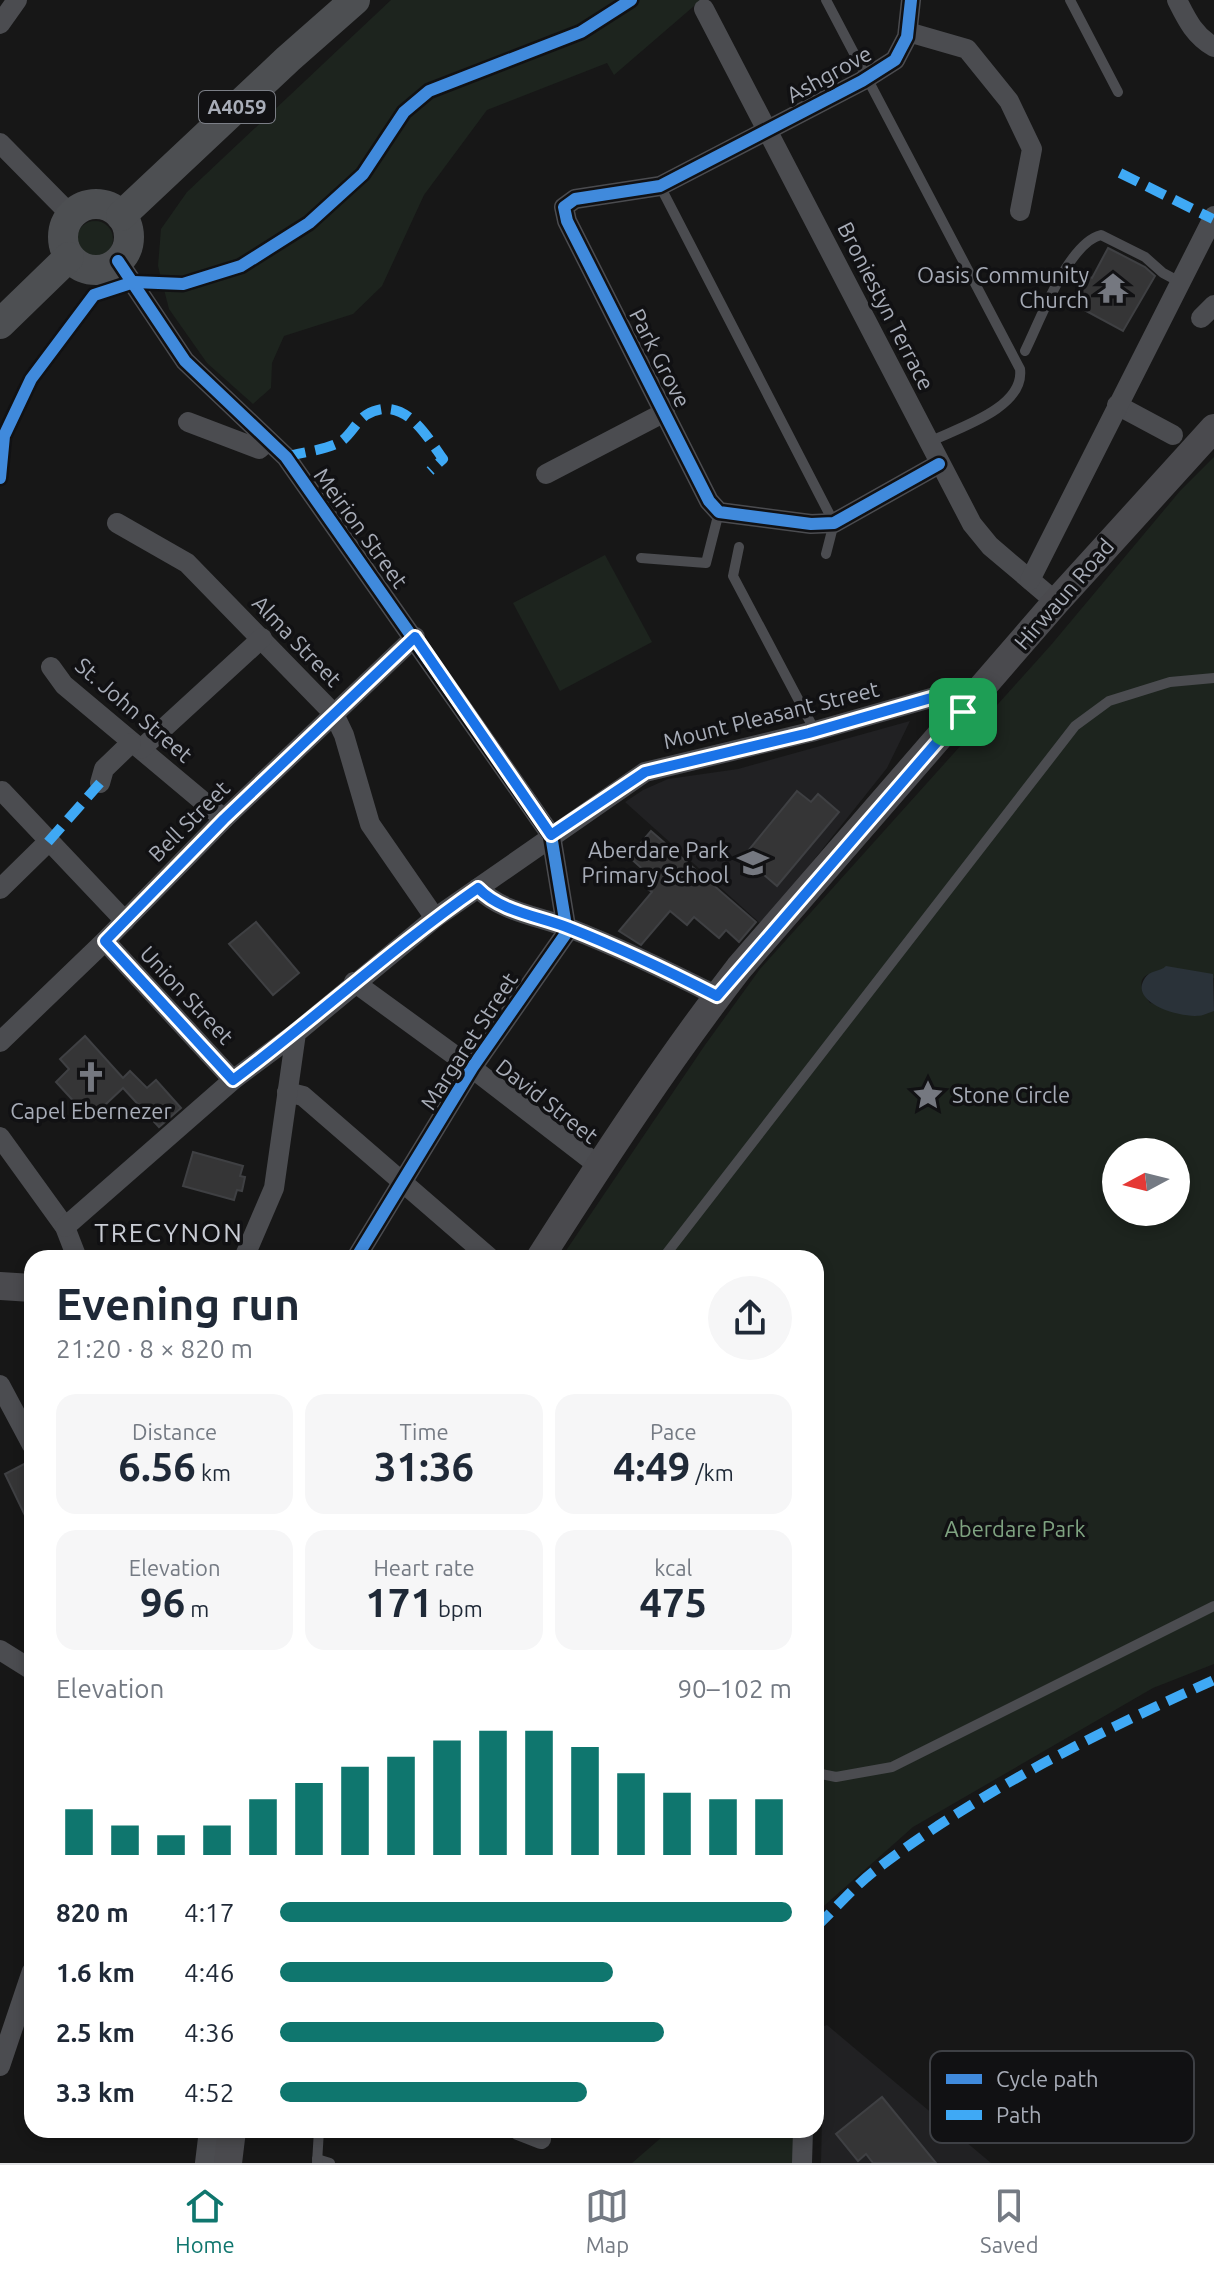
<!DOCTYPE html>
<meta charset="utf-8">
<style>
body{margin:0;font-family:Ubuntu,sans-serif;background:#f6f6f7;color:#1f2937;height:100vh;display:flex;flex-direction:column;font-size:30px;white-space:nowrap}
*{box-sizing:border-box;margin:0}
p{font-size:26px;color:#747a83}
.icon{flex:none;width:44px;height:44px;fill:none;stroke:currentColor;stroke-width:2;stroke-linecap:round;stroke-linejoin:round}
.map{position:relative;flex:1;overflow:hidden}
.side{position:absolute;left:24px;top:1250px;width:800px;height:888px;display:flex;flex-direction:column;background:#fff;border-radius:24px;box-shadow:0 4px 12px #0003}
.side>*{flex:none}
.needle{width:52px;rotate:263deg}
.controls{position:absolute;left:1102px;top:1138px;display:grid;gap:16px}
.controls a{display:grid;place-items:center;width:88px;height:88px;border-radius:50%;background:#fff;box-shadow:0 4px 12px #0003;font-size:40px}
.pin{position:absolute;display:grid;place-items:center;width:68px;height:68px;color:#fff;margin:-34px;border-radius:16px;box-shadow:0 4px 12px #0006}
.round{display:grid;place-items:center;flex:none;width:84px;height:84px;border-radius:42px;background:#f6f6f7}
.overview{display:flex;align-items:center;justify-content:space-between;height:136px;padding:0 32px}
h1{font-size:44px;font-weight:700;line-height:60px}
.figures{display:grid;grid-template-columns:repeat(3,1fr);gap:12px;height:136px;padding:8px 32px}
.figures div{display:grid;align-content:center;border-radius:20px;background:#f6f6f7;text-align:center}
.figures b{font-size:40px;font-weight:700}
.figures small{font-size:22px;font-weight:400}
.figures p{font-size:22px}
.chart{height:224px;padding:16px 32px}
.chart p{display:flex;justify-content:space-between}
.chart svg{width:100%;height:144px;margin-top:8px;stroke:#0f766e;stroke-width:6}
ul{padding:0 32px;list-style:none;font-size:26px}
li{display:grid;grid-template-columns:128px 96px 1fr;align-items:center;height:60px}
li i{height:20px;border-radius:10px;background:#0f766e}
.tab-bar{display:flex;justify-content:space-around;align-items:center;height:112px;border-top:2px solid #e0e1e3;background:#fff;font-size:22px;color:#747a83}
.tab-bar a{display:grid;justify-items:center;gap:4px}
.tab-bar .active{color:#0f766e}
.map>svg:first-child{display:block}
.built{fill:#212123}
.green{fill:#1d241e;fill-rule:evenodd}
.water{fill:#2a3239}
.building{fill:#353536;stroke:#3f4043;stroke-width:2}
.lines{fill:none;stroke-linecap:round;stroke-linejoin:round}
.service{stroke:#4b4c50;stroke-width:10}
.minor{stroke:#4b4c50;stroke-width:20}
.secondary{stroke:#4a4a4e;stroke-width:28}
.primary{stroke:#4d4f52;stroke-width:30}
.quiet{stroke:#3fa9f5;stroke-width:10;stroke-dasharray:20 10;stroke-linecap:butt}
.cycleway-casing{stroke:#111113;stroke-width:17}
.cycleway{stroke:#408adc;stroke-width:12}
.route-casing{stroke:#fff;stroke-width:16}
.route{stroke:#1a73e8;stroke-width:10}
.labels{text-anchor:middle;stroke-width:7;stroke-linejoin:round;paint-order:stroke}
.shield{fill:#111113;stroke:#7b7e86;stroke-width:2}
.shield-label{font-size:20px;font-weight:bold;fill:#a8adb8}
.street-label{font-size:22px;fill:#a8adb8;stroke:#111113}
.poi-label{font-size:22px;fill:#a8adb8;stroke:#111113;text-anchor:end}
.park-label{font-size:22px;fill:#7fa381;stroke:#111113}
.quarter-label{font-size:26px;letter-spacing:2px;fill:#c9ccd4;stroke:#111113}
.key{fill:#111113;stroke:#3e4045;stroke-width:2}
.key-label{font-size:22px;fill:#a8adb8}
</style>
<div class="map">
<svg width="1214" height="2163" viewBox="0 0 1214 2163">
<rect width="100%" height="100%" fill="#171717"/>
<g class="built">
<polygon points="910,721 887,768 762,925 625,802 643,790 668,779 738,769"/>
<polygon points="827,2025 991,2163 821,2163 824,2026"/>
</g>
<g class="green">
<polygon points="391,0 701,0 614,75 607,63 487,110 424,195 382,286 353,314 284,336 272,363 271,388 253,404 207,363 169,309 158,266 161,229 187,192"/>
<circle cx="95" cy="239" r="18"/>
<path d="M1214 457V978C1193 975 1116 956 1150 1003L1214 1011V1664L1153 1688 913 1827 816 1913V1258H561L705 1045 760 969 1051 645 1180 491ZM1116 1152H1176V1212H1116Z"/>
<polygon points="605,555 652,642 560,691 513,603"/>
<polygon points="670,2130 794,2130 793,2163 632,2163"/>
</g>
<path class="water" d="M1166 966 1213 974 1214 1011C1210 1012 1207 1014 1203 1015 1186 1020 1127 1004 1145 978 1150 970 1160 972 1166 966Z"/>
<g class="building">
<polygon points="1108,248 1145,267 1155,276 1123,331 1077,306 1080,301 1073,298 1085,275 1092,278"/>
<polygon points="797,791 811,802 818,794 839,812 777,886 743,857"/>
<polygon points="651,831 756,922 739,942 726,930 719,938 694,917 687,925 670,911 641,945 619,931 652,892 649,890 657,882 629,857"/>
<polygon points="256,922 299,973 273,995 229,944"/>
<polygon points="85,1036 123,1078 130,1071 147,1088 156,1080 181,1108 159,1127 123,1088 90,1119 56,1082 69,1069 60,1059"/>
<polygon points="193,1152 243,1166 240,1176 245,1177 242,1191 237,1190 234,1200 183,1186"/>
<polygon points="32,1460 32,1530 5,1474"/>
<polygon points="882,2097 936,2163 873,2163 866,2154 858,2161 836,2134"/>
</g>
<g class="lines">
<g class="service">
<path d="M826 0 1020 369C1025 408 958 428 929 442"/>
<polyline points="1070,0 1118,92"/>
<polyline points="660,186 834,523 826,554"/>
<path d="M1025 351C1040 321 1068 243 1101 235L1145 257 1163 273 1180 282"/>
<polyline points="0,478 4,436 31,379"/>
<polyline points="739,547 733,576 815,731"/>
<polyline points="641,558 706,563 719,512"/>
<polyline points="663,1258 1075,726 1109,701 1170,682 1214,678"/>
<polyline points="816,1773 836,1777 892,1767 1214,1606"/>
<polyline points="317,2159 330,2163"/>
<polyline points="317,2163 319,2130"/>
</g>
<g class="minor">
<polyline points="911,0 907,37 895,60 862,81 660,186 575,199 564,207 567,221 709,501 719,512 811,524 834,523 939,464"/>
<path d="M1177 0C1187 20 1194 35 1214 47"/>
<polyline points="704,9 972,524 990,546 1056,602"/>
<polyline points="0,24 17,0"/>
<polyline points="908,32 967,49 1009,101 1032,149 1020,211"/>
<polyline points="0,143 71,215"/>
<polyline points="118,261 185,361 286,457 551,835 567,932 472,1068 356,1258"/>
<polyline points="1201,318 1214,305"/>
<polyline points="1117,405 1173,435"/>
<polyline points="188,422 259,449 268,441"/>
<polyline points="546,474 665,412"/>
<polyline points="117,523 187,563 334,714 344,735 370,824 435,918"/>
<polyline points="1030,580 1214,216"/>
<polyline points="51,667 64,685 224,819"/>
<polyline points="141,749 262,638"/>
<polyline points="100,783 104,769 131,743"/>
<polyline points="2,791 125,921"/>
<path d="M478 888C501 912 539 916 569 928 620 948 668 971 717 996"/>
<polyline points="0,889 48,842"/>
<polyline points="105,941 233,1080"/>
<polyline points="354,982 472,1068 599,1166"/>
<polyline points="0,1042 105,941 224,819 415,637"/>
<polyline points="287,1092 303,1096 490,1258"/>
<polyline points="0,1137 65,1227 77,1258"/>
<polyline points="65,1227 233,1080 296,1033"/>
<polyline points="244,1258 274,1188 296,1033 435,918 645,772 815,731 938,696 963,712"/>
<polyline points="0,1385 32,1445"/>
<polyline points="0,1650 32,1670"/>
<polyline points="0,2066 32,1971"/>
<polyline points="518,2130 541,2139"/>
<polyline points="205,2163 209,2130"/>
<polyline points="802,2163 803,2130"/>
</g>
<g class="secondary">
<path d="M540 1258C603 1159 668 1060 739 968L1056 602 1214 428"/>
<polyline points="0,1286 32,1288"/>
<polyline points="228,2163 232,2130"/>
</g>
<g class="primary">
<circle cx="96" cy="237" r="33"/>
<polyline points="121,216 288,59 355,0"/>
<polyline points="0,324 69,257"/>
</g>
<g class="quiet">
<polyline points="1120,173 1213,219"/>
<path d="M286 457C302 452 326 450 340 442 350 436 356 422 366 415 403 393 426 435 443 459L430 471"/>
<polyline points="48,842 100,783"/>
<path d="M816 1927C835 1909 853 1888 873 1872 972 1795 1100 1731 1214 1680"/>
</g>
<defs>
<g id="cycleway">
<polyline points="911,0 907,37 895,60 862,81 660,186 575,199 564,207 567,221 709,501 719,512 811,524 834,523 939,464"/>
<polyline points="118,261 185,361 286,457 551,835 567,932 472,1068 356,1258"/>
<polyline points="0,478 4,436 31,379 94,295 134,282 183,284 241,266 309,223 363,174 404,112 429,91 581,32 631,0"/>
</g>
</defs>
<use href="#cycleway" class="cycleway-casing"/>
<use href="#cycleway" class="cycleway"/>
</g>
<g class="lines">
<defs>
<path id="route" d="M415 637 551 835 645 772 809 733 938 696 963 712 717 996C668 971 620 948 569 928 539 916 501 912 478 888 393 947 316 1018 233 1080L105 941 224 819Z"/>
</defs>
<use href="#route" class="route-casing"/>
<use href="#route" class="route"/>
</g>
<defs>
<symbol id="temple-bare" viewBox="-9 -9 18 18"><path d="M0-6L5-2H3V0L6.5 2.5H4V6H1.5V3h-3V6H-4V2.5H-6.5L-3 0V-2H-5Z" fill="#757880" stroke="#111113" stroke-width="2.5" paint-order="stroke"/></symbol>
<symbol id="school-bare" viewBox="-9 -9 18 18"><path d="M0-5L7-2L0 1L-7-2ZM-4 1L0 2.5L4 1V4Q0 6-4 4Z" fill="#757880" stroke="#111113" stroke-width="2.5" paint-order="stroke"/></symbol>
<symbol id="church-bare" viewBox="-9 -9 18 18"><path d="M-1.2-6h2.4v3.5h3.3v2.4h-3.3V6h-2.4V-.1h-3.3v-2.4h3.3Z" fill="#757880" stroke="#111113" stroke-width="2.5" paint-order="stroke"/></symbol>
<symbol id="sight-bare" viewBox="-9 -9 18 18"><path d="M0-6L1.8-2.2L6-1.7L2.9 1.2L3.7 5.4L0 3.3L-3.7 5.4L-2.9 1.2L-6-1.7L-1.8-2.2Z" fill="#757880" stroke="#111113" stroke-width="2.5" paint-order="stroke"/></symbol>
</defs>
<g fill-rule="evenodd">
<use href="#temple-bare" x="1091" y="266" width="44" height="44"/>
<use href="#school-bare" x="731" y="841" width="44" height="44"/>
<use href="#church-bare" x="69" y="1055" width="44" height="44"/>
<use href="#sight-bare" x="906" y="1073" width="44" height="44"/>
</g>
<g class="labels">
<rect class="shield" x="199" y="91" width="76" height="32" rx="6"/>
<g class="shield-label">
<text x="237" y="114">A4059</text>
</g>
<g class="street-label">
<text transform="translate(829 74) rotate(-29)" y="8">Ashgrove</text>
<text transform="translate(886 306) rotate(63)" y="8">Broniestyn Terrace</text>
<text transform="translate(660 358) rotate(63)" y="8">Park Grove</text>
<text transform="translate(361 528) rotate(54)" y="8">Meirion Street</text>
<text transform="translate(1064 594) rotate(-49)" y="8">Hirwaun Road</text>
<text transform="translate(297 641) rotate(46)" y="8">Alma Street</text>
<text transform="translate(134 710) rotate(41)" y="8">St. John Street</text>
<text transform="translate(771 715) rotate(-14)" y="8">Mount Pleasant Street</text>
<text transform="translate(189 821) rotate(-45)" y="8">Bell Street</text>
<text transform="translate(187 995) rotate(47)" y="8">Union Street</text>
<text transform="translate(469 1041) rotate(-57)" y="8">Margaret Street</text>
<text transform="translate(547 1101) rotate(38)" y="8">David Street</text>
</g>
<g class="poi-label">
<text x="1089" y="283">Oasis Community<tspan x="1089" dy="25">Church</tspan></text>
<text x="729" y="858">Aberdare Park<tspan x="729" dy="25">Primary School</tspan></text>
<text x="952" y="1103" text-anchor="start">Stone Circle</text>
<text x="91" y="1119" text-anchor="middle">Capel Ebernezer</text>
</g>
<g class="park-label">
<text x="1015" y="1537">Aberdare Park</text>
</g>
<g class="quarter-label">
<text x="169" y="1242">TRECYNON</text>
</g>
</g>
<rect x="930" y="2051" width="264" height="92" rx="12" class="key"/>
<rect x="946" y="2074" width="36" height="10" fill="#408adc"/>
<rect x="946" y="2110" width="36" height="10" fill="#3fa9f5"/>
<g class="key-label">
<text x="996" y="2087">Cycle path</text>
<text x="996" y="2123">Path</text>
</g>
</svg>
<div class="controls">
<a><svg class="needle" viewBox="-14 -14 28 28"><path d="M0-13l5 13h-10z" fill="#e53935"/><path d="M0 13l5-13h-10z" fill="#747a83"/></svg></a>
</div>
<div class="pin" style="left:963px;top:712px;background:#1e9e55"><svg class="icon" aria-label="arrive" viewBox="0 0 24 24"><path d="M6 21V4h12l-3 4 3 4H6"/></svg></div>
<section class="side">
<div class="overview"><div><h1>Evening run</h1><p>21:20 · 8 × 820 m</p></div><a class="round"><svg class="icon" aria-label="share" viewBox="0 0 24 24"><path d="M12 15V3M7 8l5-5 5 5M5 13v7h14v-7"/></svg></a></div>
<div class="figures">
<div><p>Distance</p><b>6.56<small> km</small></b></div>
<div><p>Time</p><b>31:36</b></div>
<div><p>Pace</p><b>4:49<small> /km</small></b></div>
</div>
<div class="figures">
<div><p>Elevation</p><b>96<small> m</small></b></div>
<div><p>Heart rate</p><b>171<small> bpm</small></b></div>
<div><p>kcal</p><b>475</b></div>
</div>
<div class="chart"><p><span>Elevation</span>90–102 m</p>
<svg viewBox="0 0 160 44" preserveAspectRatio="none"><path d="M5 44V30M15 44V35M25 44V38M35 44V35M45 44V27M55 44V22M65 44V17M75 44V14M85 44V9M95 44V6M105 44V6M115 44V11M125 44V19M135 44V25M145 44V27M155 44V27"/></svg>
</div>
<ul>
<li><b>820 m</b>4:17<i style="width:100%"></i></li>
<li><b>1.6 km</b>4:46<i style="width:65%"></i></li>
<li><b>2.5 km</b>4:36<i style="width:75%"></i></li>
<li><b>3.3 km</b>4:52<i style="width:60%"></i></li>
</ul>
</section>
</div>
<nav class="tab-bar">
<a class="active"><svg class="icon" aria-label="home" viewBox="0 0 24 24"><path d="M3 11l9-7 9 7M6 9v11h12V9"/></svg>Home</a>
<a><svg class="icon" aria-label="map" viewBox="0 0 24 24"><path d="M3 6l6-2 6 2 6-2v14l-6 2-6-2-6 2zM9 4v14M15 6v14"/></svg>Map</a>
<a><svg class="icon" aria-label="saved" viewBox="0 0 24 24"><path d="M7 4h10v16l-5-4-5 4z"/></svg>Saved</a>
</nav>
